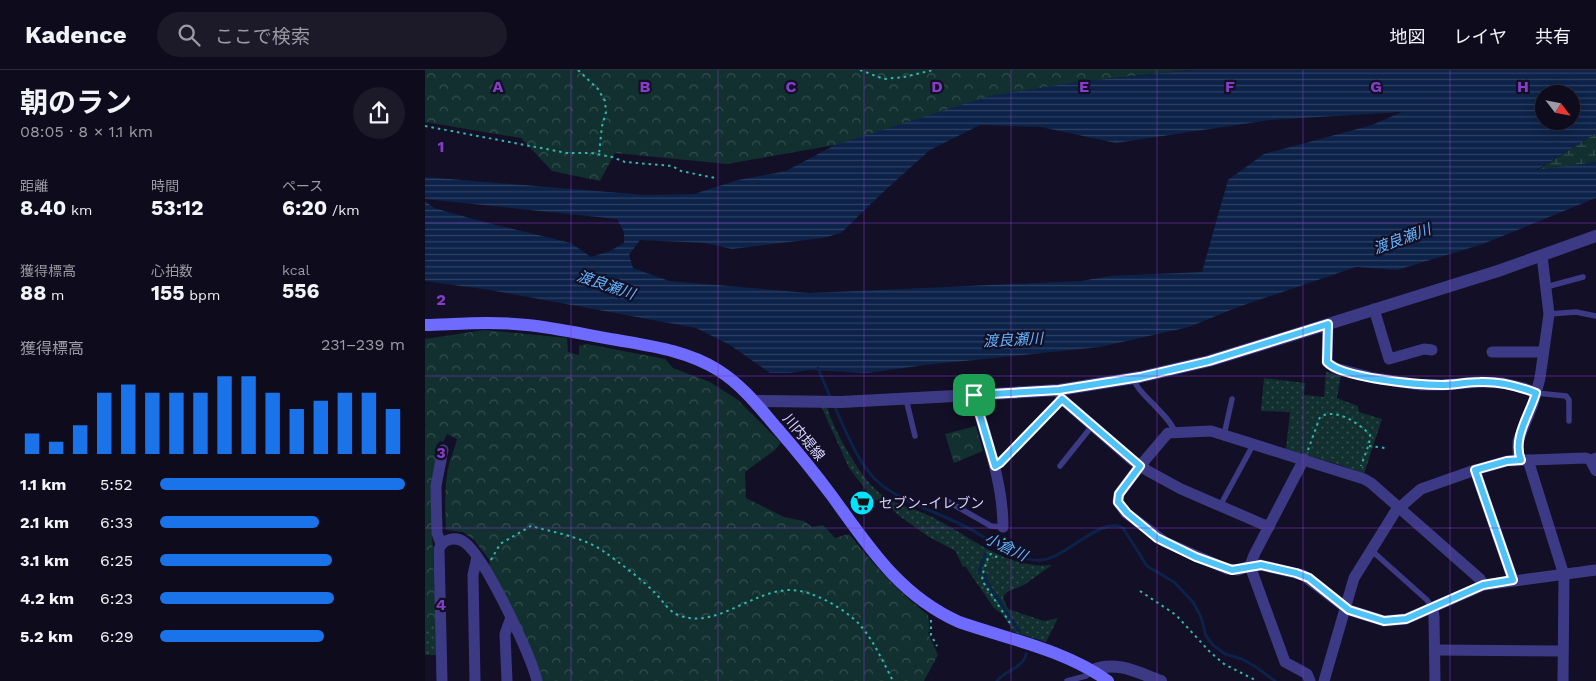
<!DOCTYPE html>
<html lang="ja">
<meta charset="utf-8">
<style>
body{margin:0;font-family:"Work Sans","Noto Sans JP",sans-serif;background:#1c1929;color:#f1f3f6;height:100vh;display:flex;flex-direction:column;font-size:19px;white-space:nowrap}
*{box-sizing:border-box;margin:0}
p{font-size:16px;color:#9b9ba3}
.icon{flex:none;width:28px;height:28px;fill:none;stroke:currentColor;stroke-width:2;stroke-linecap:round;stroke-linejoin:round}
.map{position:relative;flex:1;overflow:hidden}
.drawer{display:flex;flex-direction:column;background:#0e0b1c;width:425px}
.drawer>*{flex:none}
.needle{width:32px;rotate:122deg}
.tools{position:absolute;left:1110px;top:15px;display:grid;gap:10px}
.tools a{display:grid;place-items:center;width:45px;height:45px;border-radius:50%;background:#0e0b1c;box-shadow:0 2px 12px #0003,0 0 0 1px #2e2b3b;font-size:25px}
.pin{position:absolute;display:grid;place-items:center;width:42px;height:42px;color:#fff;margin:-21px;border-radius:10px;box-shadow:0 2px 8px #0006}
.round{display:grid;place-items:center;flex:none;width:52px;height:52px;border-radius:26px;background:#1c1929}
.summary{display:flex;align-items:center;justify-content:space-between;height:85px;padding:0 20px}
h1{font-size:28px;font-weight:700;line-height:38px}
.figures{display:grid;grid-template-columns:repeat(3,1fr);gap:8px;height:85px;padding:5px 20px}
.figures div{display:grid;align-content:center}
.figures b{font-size:21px;font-weight:700}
.figures small{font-size:14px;font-weight:400}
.figures p{font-size:14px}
.chart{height:140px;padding:10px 20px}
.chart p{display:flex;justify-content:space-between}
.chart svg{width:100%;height:90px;margin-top:5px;stroke:#1a73e8;stroke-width:6}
ul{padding:0 20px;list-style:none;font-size:16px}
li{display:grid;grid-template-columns:80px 60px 1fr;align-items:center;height:38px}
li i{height:12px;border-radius:6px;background:#1a73e8}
header{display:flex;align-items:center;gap:30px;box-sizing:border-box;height:70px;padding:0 25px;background:#0e0b1c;border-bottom:1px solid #2e2b3b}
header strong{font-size:24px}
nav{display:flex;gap:28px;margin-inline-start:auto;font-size:18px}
.search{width:350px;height:45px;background:#1c1929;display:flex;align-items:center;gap:12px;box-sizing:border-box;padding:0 18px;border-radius:28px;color:#9b9ba3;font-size:19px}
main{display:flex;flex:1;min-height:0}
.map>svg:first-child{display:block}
.grass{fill:url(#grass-dots)}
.forest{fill:url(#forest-crowns)}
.wetland{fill:url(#wetland-marsh)}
.water{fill:url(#water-rules);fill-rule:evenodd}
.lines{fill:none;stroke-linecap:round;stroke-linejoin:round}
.stream{stroke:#0c2248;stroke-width:3}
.path{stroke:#2fb8b0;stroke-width:2;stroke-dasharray:2.5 4;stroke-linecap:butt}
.service{stroke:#3d3a85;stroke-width:5.5}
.minor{stroke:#3d3a85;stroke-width:11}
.tertiary{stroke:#3d3a85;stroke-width:12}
.secondary{stroke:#6f6bff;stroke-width:12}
.route-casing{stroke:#fff;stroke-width:10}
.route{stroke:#4fc3f7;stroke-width:6}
.grid{fill:none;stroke:#843dc5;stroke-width:1;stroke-opacity:0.55}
.labels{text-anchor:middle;stroke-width:4.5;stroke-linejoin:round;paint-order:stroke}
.street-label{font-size:14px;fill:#d9d4ff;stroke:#130f26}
.poi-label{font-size:14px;fill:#d9d4ff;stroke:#130f26;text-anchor:start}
.water-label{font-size:15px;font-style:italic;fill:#62b6ff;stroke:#130f26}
.grid-label{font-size:16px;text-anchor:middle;font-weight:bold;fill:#843dc5;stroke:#130f26;stroke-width:4.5;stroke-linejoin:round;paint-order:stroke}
</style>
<header>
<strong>Kadence</strong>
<div class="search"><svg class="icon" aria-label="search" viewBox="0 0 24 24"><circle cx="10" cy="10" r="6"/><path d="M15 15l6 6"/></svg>ここで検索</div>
<nav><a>地図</a><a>レイヤ</a><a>共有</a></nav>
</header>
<main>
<section class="drawer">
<div class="summary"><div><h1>朝のラン</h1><p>08:05 · 8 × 1.1 km</p></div><a class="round"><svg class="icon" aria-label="share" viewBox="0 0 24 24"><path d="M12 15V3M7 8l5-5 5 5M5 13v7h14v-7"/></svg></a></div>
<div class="figures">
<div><p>距離</p><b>8.40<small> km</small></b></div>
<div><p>時間</p><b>53:12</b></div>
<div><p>ペース</p><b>6:20<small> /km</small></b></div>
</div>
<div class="figures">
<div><p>獲得標高</p><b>88<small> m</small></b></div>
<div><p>心拍数</p><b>155<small> bpm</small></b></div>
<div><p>kcal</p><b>556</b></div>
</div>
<div class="chart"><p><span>獲得標高</span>231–239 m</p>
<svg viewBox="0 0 160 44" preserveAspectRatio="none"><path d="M5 44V34M15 44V38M25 44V30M35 44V14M45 44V10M55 44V14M65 44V14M75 44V14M85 44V6M95 44V6M105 44V14M115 44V22M125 44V18M135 44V14M145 44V14M155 44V22"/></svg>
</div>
<ul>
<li><b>1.1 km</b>5:52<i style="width:100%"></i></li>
<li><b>2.1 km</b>6:33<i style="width:65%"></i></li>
<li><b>3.1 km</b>6:25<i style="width:70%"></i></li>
<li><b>4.2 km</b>6:23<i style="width:71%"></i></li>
<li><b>5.2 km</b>6:29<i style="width:67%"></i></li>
</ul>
</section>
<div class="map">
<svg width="1171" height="611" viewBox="0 0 1171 611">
<defs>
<pattern id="grass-dots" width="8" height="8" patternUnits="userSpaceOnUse" patternTransform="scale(1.25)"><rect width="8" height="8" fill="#12302f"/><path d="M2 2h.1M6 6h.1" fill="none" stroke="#344d4e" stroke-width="1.8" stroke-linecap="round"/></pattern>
<pattern id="forest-crowns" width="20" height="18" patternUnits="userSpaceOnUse" patternTransform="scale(1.25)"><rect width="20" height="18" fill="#12302f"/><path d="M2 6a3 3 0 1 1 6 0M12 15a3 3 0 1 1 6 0" fill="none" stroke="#344d4e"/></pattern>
<pattern id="wetland-marsh" width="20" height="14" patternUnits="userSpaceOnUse" patternTransform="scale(1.25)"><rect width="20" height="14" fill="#12302f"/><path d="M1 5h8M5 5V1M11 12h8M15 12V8" fill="none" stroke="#344d4e"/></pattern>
<pattern id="water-rules" width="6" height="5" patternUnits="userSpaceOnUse" patternTransform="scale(1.25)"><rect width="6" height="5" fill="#0c2248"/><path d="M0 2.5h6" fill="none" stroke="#2f4163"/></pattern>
</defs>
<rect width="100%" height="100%" fill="#130f26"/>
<g class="grass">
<polygon points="901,302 916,305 912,328 933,336 934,342 957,349 939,404 918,396 861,379 865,342 836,341 839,308 880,313 879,325 899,327"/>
<path d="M396 336 402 337C408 359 434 404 450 419 465 434 486 437 505 446 544 465 581 500 627 495L599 515 582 522 578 527 583 539 619 551 633 548 621 572 589 562 577 544 569 538 540 496 538 497 531 482 527 479 504 467 473 445 465 437 451 430 444 424 424 398Z"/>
<polygon points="11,554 11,585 0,585 0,557"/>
</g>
<g class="forest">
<polygon points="0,0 766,0 653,12 410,75 302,94 190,83 175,111 127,101 96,68 0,52"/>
<path d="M60 260 142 268 143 282 154 285V276L162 274 240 289 248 298 285 312 313 330 356 373 350 380 320 402 321 428 359 447 379 451 387 457 398 455 410 468 424 464C448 494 472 521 503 545L505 561 503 563 513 585 499 611H117L115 600 76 519 63 497 65 491 49 470 38 462 21 460C20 438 19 416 24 394 26 386 30 378 32 369L22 364 18 372 15 371C8 378 10 384 13 392L7 461 11 554 0 557V356L1 354 0 353V269Z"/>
<polygon points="551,356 558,381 529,393 520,364"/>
</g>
<polygon class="wetland" points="1171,63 1171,92 1111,101"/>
<path class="water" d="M766 0H1171V63L1112 100 1171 92V128L1058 174 972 200 931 197 813 237 764 257 675 277 500 295 442 303 384 300 365 303H345L305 275 271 258 65 220 0 211V131L9 138 59 152 146 173 166 187 185 181 199 173V162L192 149 0 129V107L220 125 269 124 313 110 361 101 410 75 564 26 653 12ZM1119 24H1146V51H1119ZM977 42 947 55 839 84 803 110 777 202 685 206 656 211 385 223 244 211 208 198 204 185 215 170 280 173 307 179 398 168 416 163 456 124 505 80 555 55 616 57 691 73 845 50Z"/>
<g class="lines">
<g class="stream">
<polyline points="393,298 406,329"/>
<path d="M409 335C420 359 431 389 449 408 472 432 515 442 545 459 561 468 575 478 592 485 600 489 608 491 617 490 641 488 677 445 698 458L722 496 749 512 768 532 776 547 781 566 788 575 800 584 817 589 831 597 850 611"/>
<polyline points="554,503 560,484"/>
<polyline points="561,505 560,508 564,516 594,561"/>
<path d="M572 611C580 600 598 599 601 584"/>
</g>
<g class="path">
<polyline points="153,0 173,19 180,31 181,42 177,56 174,84"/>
<polyline points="435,0 459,9 479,7 508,0"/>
<polyline points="0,56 142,83 166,83 187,87 200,92 247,96 256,101 290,108"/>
<polyline points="944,376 960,378"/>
<path d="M883 380 895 347C911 337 935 354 945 365L944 374 936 396"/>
<polyline points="580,468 571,487 566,484 564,485 557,506 558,512 587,556"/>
<path d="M66 490 75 474 106 456C131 463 159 467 181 483 196 494 218 510 231 524 239 532 244 543 256 546 282 555 309 537 332 528 342 524 354 520 365 520 388 520 420 539 435 555 449 571 458 592 468 611"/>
<polyline points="715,521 751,545 785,582 799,594 832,611"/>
<polyline points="506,550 506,565 512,576"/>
</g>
<g class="service">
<polyline points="1121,217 1158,207"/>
<polyline points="1124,244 1151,242 1171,246"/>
<path d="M708 307C710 322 744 344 750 362"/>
<polyline points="1111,323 1141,326 1144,330 1144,351"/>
<polyline points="481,329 490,366"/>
<polyline points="799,365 807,329"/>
<polyline points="635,396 667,356"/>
<polyline points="570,397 575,393 637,329"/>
<polyline points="522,431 566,456 578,457"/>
<polyline points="795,436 828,375"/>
<polyline points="946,480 1002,530 1007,538"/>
<polyline points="642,611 661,606 666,602"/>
</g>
<g class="minor">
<polyline points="949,239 964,289 999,279 1007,280"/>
<polyline points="903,254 902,292 910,298 949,308 996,315 1017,315 1055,312 1078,313 1099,318 1111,323"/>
<polyline points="1067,282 1118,282"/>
<polyline points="634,320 637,329 707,390 723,401 756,419 844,457"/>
<path d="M549 325C561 368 578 412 578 457"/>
<polyline points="879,389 829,485 825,496 860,592 882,604 885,611"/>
<polyline points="1095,390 1093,383 1093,371 1108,334 1115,308 1124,244 1117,186"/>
<polyline points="1103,390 1139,505 1138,611"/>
<polyline points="1050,400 1088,510"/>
<polyline points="16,474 12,463 11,416 18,380"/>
<polyline points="1059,515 1055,509 946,413 939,409 786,361 743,363 715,396 694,424 693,432 701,443 740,472 802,499 813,500 825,496 836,495 878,505 924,540 959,551 981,549 1059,515 1171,500"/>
<polyline points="1008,539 1009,547 1010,611"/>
<polyline points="1010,580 1138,581"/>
<path d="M17 611 14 479C18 469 30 466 39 472 59 485 107 587 112 611"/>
<polyline points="50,611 48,505 52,487"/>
<polyline points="82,611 80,564 86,547"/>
<polyline points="899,611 929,508 970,442 981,432 996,419 1050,400 1082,391 1161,388 1166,390 1171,388"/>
</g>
<g class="tertiary">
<polyline points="330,331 416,332 549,325 634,320 715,307 784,291 836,275 1073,201 1171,166"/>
<polyline points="1166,390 1171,400"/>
<path d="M668 600C691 590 714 603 736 611"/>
</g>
<path class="secondary" d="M0 255C34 254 68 251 102 255 132 258 162 265 192 270 226 276 263 281 293 300 317 315 334 337 352 358 371 380 389 402 407 426 444 477 474 525 534 552 583 569 640 580 683 611"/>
</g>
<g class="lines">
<defs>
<path id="route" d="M903 254 902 292C916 308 994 315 1017 315 1030 315 1042 312 1055 312 1074 311 1093 316 1111 323 1105 344 1087 368 1096 390L1082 391 1050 400 1088 510 1058 515 981 549 959 551 924 540 884 508 871 503 836 495 807 500 771 487 732 468 702 443 693 432 694 424 715 396 637 329 575 393 570 396 549 325 634 320 715 307 784 291Z"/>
</defs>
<use href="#route" class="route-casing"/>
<use href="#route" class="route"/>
</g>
<path class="grid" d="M146 0V611M293 0V611M439 0V611M586 0V611M732 0V611M878 0V611M1025 0V611M0 153H1171M0 306H1171M0 458H1171"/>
<defs>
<symbol id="supermarket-disc" viewBox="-11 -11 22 22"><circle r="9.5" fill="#00e5ff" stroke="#130f26"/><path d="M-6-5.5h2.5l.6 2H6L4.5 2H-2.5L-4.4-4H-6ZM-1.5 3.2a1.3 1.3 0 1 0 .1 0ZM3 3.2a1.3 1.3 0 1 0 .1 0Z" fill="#111"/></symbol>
</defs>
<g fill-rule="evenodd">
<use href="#supermarket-disc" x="423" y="419" width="28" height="28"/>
</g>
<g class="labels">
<g class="street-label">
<text transform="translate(379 367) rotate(50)" y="5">川内堤線</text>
</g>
<g class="poi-label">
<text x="454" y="438">セブン-イレブン</text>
</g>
<g class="water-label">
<text transform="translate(977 169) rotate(-20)" y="5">渡良瀬川</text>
<text transform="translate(181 215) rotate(19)" y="5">渡良瀬川</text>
<text transform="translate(588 270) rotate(-3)" y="5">渡良瀬川</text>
<text transform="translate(581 477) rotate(26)" y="5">小倉川</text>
</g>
</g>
<g class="grid-label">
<text x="73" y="22">A</text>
<text x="220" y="22">B</text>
<text x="366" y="22">C</text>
<text x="512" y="22">D</text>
<text x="659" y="22">E</text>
<text x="805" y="22">F</text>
<text x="951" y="22">G</text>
<text x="1098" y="22">H</text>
<text x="16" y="82">1</text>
<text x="16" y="235">2</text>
<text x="16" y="388">3</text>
<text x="16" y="540">4</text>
</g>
</svg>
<div class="tools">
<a><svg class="needle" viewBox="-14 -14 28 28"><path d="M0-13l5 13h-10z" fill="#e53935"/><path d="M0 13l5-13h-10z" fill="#9b9ba3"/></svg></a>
</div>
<div class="pin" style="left:549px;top:325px;background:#1e9e55"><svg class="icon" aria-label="arrive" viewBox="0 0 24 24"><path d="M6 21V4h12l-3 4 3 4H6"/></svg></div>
</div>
</main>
